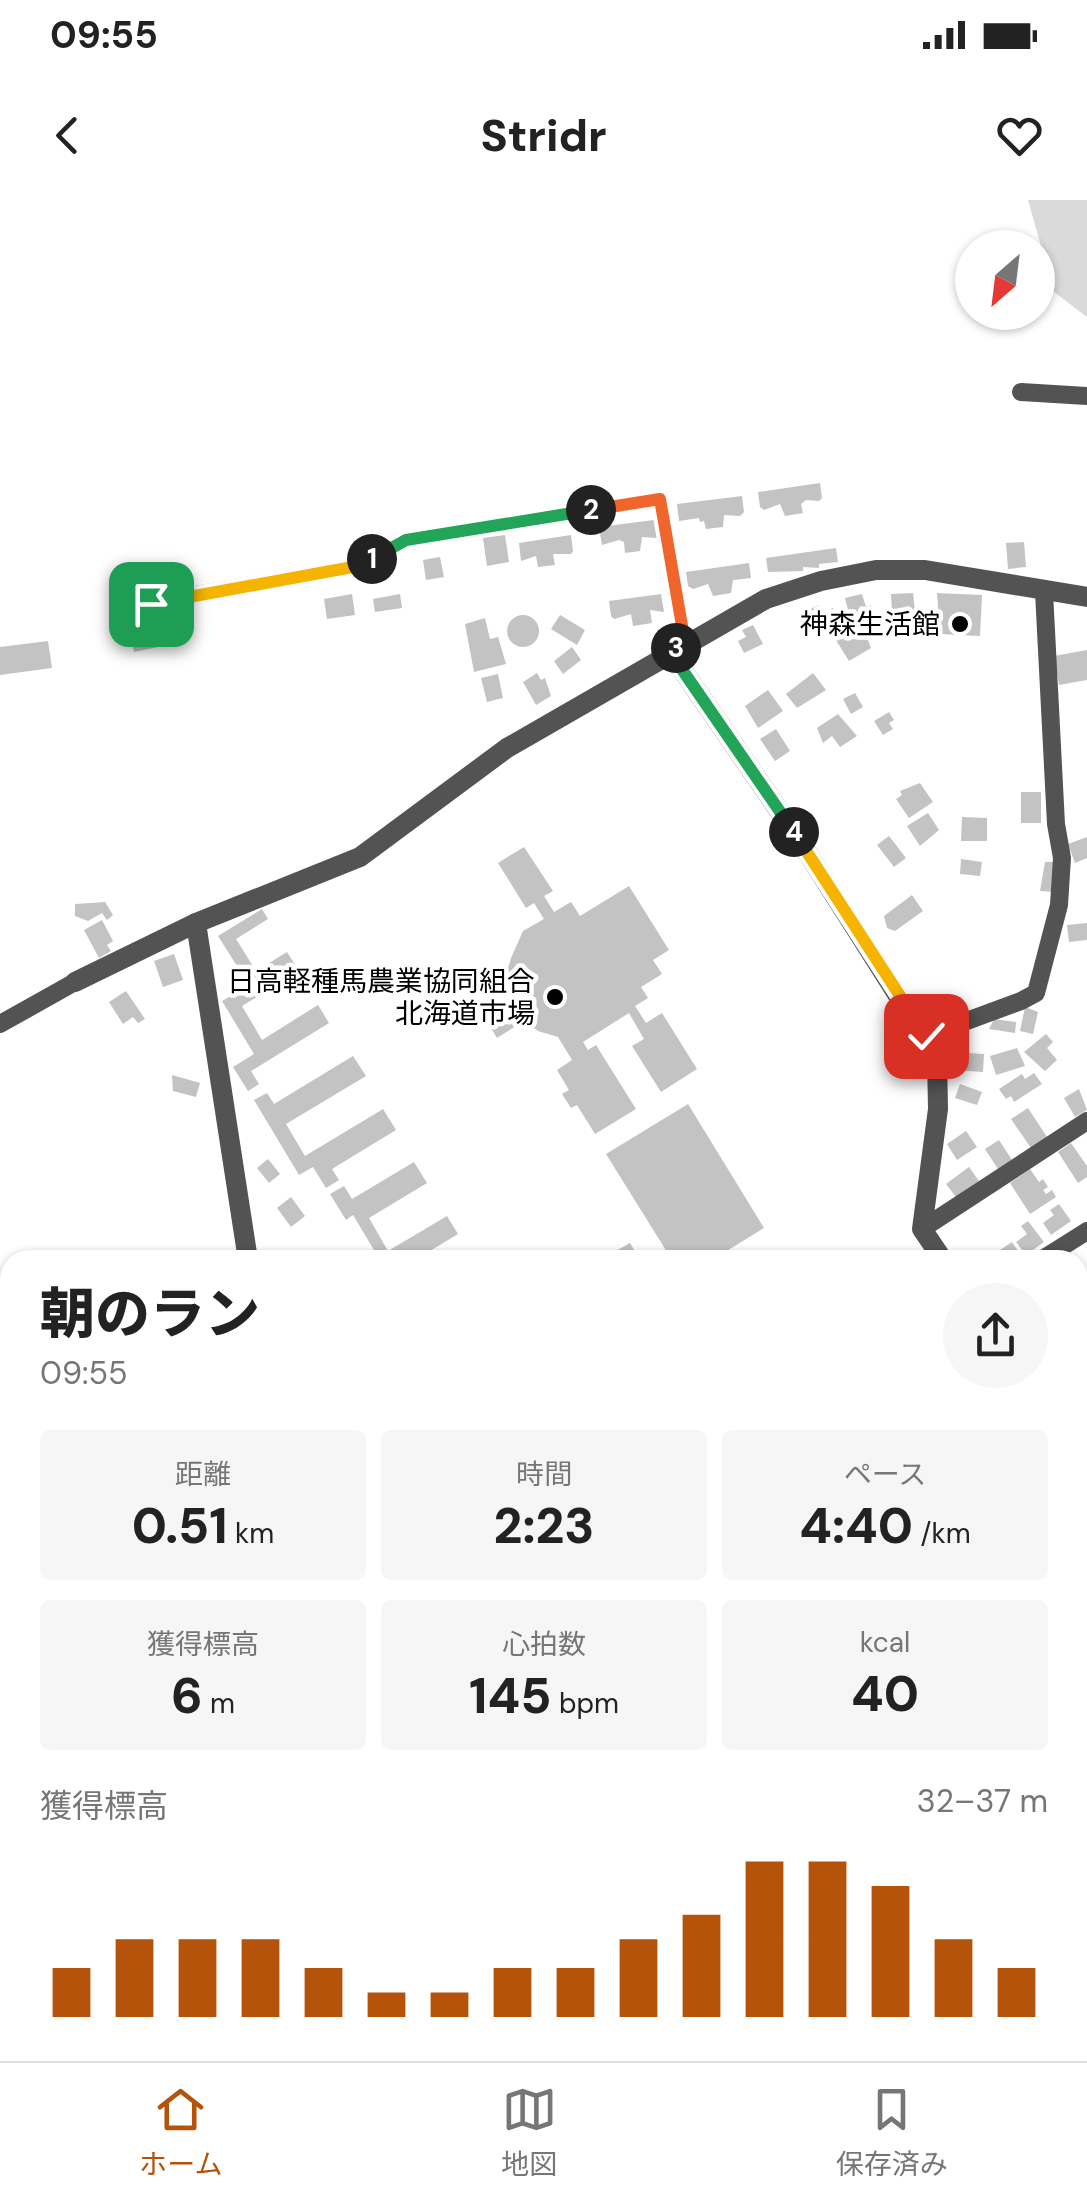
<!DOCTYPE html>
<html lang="ja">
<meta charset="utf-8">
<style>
body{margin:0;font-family:"DM Sans","Noto Sans JP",sans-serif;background:#f6f6f6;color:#222;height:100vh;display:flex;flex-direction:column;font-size:38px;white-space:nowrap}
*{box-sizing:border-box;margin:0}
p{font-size:32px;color:#767676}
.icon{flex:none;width:55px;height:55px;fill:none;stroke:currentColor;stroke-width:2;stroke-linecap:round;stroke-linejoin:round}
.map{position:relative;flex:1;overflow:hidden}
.panel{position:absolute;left:0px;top:1050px;width:1088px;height:812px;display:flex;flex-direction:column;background:#fff;border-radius:30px 30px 0 0;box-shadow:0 2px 8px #0004}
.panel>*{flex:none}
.needle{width:65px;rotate:208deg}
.fabs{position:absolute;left:955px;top:30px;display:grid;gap:20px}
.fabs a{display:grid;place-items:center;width:100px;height:100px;border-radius:50%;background:#fff;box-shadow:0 2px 8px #0004;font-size:50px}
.pin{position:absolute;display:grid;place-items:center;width:85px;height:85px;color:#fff;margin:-42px;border-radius:20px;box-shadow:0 5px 15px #0006}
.km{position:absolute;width:50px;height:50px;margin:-25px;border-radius:50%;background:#222;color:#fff;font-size:28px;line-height:50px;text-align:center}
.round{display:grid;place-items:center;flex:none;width:105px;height:105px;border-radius:52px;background:#f6f6f6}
.summary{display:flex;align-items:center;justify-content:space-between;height:170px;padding:0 40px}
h1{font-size:55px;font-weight:800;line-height:75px}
.figures{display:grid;grid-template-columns:repeat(3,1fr);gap:15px;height:170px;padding:10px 40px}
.figures div{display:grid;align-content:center;border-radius:10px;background:#f6f6f6;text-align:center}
.figures b{font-size:50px;font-weight:800}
.figures small{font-size:28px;font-weight:400}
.figures p{font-size:28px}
.chart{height:280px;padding:20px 40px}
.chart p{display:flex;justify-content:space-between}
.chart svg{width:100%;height:180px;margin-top:10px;stroke:#b45309;stroke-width:6}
.status{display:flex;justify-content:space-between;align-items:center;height:70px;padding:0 50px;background:#fff;direction:ltr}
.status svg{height:28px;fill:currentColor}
header{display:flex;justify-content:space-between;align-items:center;height:130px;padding:0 40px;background:#fff;font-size:45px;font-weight:800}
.tabs{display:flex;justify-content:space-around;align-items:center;height:140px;border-top:2px solid #e0e0e0;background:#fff;font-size:28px;color:#767676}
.tabs a{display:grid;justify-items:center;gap:5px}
.tabs .current{color:#b45309}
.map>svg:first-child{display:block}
.green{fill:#dadada}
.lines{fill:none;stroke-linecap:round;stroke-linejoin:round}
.stream{stroke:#a1a1a1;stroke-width:5}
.building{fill:#c3c3c3}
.minor{stroke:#535353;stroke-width:18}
.tertiary{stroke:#535353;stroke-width:20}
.primary{stroke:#000;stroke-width:25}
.split-1-casing{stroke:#fff;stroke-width:20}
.split-2-casing{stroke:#fff;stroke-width:20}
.split-3-casing{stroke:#fff;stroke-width:20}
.split-4-casing{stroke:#fff;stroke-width:20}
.split-5-casing{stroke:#fff;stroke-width:20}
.split-1{stroke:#f5b400;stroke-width:12}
.split-2{stroke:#22a559;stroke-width:12}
.split-3{stroke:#f0652b;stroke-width:12}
.split-4{stroke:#22a559;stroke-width:12}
.split-5{stroke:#f5b400;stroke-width:12}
.poi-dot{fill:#000;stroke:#fff;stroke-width:4}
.labels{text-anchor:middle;stroke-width:9;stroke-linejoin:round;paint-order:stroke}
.poi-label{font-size:28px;fill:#000;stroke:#fff;text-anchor:end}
</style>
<div class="status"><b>09:55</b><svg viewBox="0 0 49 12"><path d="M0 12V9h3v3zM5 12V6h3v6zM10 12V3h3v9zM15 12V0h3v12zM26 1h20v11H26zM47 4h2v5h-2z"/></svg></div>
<header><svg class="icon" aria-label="back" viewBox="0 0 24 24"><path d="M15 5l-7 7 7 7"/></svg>Stridr<svg class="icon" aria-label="heart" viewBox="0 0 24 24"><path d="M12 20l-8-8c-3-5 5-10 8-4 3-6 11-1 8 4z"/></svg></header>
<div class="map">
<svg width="1087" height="1861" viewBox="0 0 1087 1861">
<rect width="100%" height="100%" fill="#fff"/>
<g class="green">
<polygon points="1028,0 1087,0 1087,117 1054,92"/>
<polygon points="1087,1085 1087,1236 1078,1222 1078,1091"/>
</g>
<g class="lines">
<g class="stream">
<polyline points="0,1360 10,1354"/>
<polyline points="1078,1383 1087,1379"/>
<polyline points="1078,1692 1087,1690"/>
<polyline points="362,1861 398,1852"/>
</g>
</g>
<g class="building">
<polygon points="820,283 822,298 819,301 806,300 801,304 803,313 785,316 780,304 764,310 760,307 758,292"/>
<polygon points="742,296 744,312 740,316 724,315 723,327 706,329 704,321 700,322 699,318 679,321 677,304"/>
<polygon points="654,320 657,338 642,337 640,351 625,353 624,342 619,340 602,345 599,327"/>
<polygon points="505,335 509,362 487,366 483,338"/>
<polygon points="571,335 573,351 571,354 553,354 555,365 538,367 536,356 521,361 519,343"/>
<polygon points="1024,342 1026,367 1008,369 1006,343"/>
<polygon points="836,348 838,362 819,364 819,368 803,367 803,371 768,372 766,358"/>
<polygon points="440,357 444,377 426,380 423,360"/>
<polygon points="749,363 751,378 733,380 731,393 713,396 708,384 693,389 688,386 686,372"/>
<polygon points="913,393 915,411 892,413 891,394"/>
<polygon points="937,393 982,395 980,436 940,434"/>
<polygon points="352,394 355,415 327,419 324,399"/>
<polygon points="400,394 402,408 375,412 373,399"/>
<polygon points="661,394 664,412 650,410 652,423 633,426 631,414 614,419 611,416 609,401"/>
<polygon points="862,394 866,407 871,405 873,412 850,418 845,398"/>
<polygon points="818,405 823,413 833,408 836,414 840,412 845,421 816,437 803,413"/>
<polygon points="560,415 585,430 577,445 551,429"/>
<circle cx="523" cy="431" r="16"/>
<polygon points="162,416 168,445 134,452 131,435 141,433 139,421"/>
<polygon points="485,418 490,439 498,437 506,464 474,472 465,424"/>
<polygon points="753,425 763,444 744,453 738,441 746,437 742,430"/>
<polygon points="863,427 871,448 849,461 834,437 845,431 848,436"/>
<polygon points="48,441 52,468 0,475 0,447"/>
<polygon points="572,447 581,460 563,474 554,461"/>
<polygon points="1087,450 1087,480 1059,485 1054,456"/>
<polygon points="537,473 541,480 545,478 551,496 536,505 523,482"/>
<polygon points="813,473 826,490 797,508 786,494"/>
<polygon points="498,474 503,498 487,502 481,478"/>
<polygon points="768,490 783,511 758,528 745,506"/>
<polygon points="855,493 863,507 851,514 843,499"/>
<polygon points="889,512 894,520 889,523 893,529 883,535 874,521"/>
<polygon points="838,514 857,536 840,547 832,536 823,543 817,528"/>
<polygon points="776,529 790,551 775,561 760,539"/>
<polygon points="920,583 933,602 909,618 896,599 902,595 900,591"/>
<rect x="1021" y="592" width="20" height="31"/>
<polygon points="928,613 939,630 920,646 907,626"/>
<polygon points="962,617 987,618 987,641 961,641"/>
<polygon points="889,636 906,658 894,667 877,645"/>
<polygon points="1087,637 1087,658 1075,663 1068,644"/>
<polygon points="524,647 553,691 544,696 554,712 571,702 580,716 629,686 669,750 653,760 662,774 641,787 648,798 635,806 646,823 662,813 697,869 661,892 632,846 644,839 629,813 583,842 588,850 596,845 636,909 595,934 577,905 571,908 562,894 569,890 557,870 572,860 558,837 538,831 524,821 497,838 483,815 509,798 505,778 511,758 523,731 544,719 534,703 526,708 498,663"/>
<polygon points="961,659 982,662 980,676 960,674"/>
<polygon points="1045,662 1056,662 1054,692 1040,691"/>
<polygon points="912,695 923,711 895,731 887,728 884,716"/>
<polygon points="105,702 113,715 107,720 102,713 88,721 75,716 75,704"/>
<polygon points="262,709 268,719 236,739 256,771 287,752 299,771 242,806 262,840 318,805 329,823 251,871 259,884 248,891 233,867 254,854 222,801 249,785 218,736"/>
<polygon points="102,720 113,741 107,745 111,751 99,758 84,730"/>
<polygon points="1087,723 1087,740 1069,742 1067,725"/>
<polygon points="174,754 183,780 163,787 154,761"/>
<polygon points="126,791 145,819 138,823 133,817 123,824 109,802"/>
<polygon points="1025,807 1038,812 1033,834 1020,831"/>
<polygon points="994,819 1016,822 1015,833 989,829"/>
<polygon points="1046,834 1053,842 1047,848 1057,860 1045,871 1024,852"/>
<polygon points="1017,848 1025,866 996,875 990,856"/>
<polygon points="953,852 984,854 983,872 953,870"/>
<polygon points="353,856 366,876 286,924 305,956 383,909 396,930 332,969 339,980 326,988 313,967 299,975 254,900 267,893 274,904"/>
<polygon points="1034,873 1042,884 1014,902 1011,896 1006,899 999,889 1022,874 1025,879"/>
<polygon points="172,875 200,883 196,897 173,891"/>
<polygon points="960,884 982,892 977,905 955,898"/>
<polygon points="1079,889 1087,910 1075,917 1064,898"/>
<polygon points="688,904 764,1028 712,1060 672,1060 606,954"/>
<polygon points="1028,908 1047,937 1031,948 1011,919"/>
<polygon points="966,931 977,947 957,960 947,944"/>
<polygon points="999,940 1012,960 998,969 985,949"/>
<polygon points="1071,943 1087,966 1087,977 1078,983 1058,952"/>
<polygon points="268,959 280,974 269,983 257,968"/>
<polygon points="414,962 427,983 369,1018 388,1051 447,1016 458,1034 415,1060 380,1060 353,1015 346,1020 330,994 344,986 352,999"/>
<polygon points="969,967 979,981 956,997 946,984"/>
<polygon points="1030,969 1039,982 1043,979 1048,987 1043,990 1046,994 1052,990 1056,997 1030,1014 1010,983"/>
<polygon points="291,997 305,1016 291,1027 277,1008"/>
<polygon points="1059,1004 1071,1021 1051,1035 1043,1023 1054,1015 1050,1010"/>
<polygon points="1028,1021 1044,1042 1026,1055 1016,1042 1027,1034 1021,1026"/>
<polygon points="1012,1042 1022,1057 998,1060 994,1054"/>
<polygon points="630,1043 640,1060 600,1060"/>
<rect x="1078" y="1418" width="9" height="26"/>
<polygon points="76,1852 136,1852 136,1854 107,1861 47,1861"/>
<polygon points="496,1852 518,1852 520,1861 480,1861 479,1857"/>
</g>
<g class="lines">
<g class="minor">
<polyline points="1021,192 1087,196"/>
<polyline points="151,403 358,366 407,340 660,299 685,443"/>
<polyline points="0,824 75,782"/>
<polyline points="926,836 1021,801 1036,793 1059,705 1062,658 1056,624 1044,392"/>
<polyline points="922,1029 1087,921"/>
<polyline points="1041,1060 1087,1031"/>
<polyline points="802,1852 805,1861"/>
<polyline points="1027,1852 1029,1861"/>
<polyline points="624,1861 661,1852"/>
</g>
<g class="tertiary">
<polyline points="670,452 800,641 937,857 938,909 922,1029 943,1060"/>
<polyline points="196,723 248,1060"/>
<polyline points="75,782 196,723 360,657 507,548 766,399 821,381 876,370 925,370 1087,397"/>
<polyline points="1078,1240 1087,1257"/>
<polyline points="452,1852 454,1861"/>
</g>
<g class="primary">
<polyline points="1078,1819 1087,1817"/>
<polyline points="902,1861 938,1852"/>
</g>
</g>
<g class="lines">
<defs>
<polyline id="split-1" points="151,404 358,366 372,359"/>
<polyline id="split-2" points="372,359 406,340 591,310"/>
<polyline id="split-3" points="591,310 660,299 685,443 676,448"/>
<polyline id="split-4" points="676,448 670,452 794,632"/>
<polyline id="split-5" points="794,632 926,836"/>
</defs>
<use href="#split-1" class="split-1-casing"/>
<use href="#split-2" class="split-2-casing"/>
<use href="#split-3" class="split-3-casing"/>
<use href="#split-4" class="split-4-casing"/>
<use href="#split-5" class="split-5-casing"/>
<use href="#split-1" class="split-1"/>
<use href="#split-2" class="split-2"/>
<use href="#split-3" class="split-3"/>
<use href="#split-4" class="split-4"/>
<use href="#split-5" class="split-5"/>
</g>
<g class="poi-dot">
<circle cx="960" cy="424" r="10"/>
<circle cx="555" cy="797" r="10"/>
</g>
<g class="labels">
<g class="poi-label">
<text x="940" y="434">神森生活館</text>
<text x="535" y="791">日高軽種馬農業協同組合<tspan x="535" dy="32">北海道市場</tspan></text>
</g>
</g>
</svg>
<div class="fabs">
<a><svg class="needle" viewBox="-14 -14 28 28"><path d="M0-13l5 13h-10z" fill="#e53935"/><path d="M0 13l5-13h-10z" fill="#767676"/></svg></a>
</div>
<div class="pin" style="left:151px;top:404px;background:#1e9e55"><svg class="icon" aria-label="arrive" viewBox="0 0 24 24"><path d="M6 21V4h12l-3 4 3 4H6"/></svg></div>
<div class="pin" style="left:926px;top:836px;background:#d93025"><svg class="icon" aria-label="check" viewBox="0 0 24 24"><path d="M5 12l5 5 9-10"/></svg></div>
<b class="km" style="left:372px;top:359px">1</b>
<b class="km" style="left:591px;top:310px">2</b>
<b class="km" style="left:676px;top:448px">3</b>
<b class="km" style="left:794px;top:632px">4</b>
<section class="panel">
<div class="summary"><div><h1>朝のラン</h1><p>09:55</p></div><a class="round"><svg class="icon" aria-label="share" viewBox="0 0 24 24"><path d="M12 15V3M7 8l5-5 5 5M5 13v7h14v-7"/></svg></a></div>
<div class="figures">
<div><p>距離</p><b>0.51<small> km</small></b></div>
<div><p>時間</p><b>2:23</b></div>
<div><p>ペース</p><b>4:40<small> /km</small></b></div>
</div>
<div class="figures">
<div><p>獲得標高</p><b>6<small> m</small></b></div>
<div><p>心拍数</p><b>145<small> bpm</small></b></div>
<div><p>kcal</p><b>40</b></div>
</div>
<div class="chart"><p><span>獲得標高</span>32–37 m</p>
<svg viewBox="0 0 160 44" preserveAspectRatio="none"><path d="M5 44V32M15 44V25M25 44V25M35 44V25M45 44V32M55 44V38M65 44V38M75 44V32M85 44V32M95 44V25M105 44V19M115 44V6M125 44V6M135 44V12M145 44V25M155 44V32"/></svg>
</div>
</section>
</div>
<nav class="tabs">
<a class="current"><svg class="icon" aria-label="home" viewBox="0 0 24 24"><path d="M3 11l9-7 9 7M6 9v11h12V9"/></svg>ホーム</a>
<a><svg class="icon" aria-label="map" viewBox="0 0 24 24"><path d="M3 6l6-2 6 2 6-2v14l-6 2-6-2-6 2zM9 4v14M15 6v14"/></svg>地図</a>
<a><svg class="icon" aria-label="saved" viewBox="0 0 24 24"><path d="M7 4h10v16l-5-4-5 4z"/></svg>保存済み</a>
</nav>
